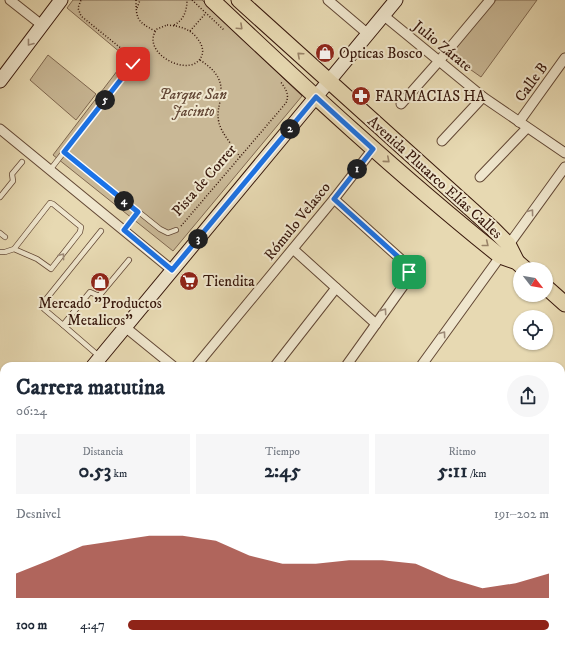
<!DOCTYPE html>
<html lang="es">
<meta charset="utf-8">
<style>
body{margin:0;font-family:"IM FELL DW Pica",serif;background:#f6f6f7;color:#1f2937;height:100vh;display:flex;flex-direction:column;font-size:15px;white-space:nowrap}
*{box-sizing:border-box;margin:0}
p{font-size:13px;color:#747a83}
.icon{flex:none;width:22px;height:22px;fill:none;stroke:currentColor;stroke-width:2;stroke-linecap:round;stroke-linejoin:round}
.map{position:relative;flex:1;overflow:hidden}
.sheet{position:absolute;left:0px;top:362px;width:565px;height:286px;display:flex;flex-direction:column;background:#fff;border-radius:12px 12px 0 0;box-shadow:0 1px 3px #0004}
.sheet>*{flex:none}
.needle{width:26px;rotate:121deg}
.controls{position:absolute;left:513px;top:262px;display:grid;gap:8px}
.controls a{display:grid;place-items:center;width:40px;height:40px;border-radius:50%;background:#fff;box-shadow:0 1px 3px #0004;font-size:20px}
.pin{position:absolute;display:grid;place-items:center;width:34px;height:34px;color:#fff;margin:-17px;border-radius:8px;box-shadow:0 2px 6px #0006}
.km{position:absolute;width:20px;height:20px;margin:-10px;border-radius:50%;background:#222;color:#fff;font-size:11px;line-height:20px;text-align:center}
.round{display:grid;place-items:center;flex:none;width:42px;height:42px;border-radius:21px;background:#f6f6f7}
.headline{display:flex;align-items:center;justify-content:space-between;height:68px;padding:0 16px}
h1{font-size:22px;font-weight:700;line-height:30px}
.metrics{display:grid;grid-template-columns:repeat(3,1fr);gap:6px;height:68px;padding:4px 16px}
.metrics div{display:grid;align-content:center;border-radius:0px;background:#f6f6f7;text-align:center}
.metrics b{font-size:20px;font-weight:700}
.metrics small{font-size:11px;font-weight:400}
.metrics p{font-size:11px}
.chart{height:112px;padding:8px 16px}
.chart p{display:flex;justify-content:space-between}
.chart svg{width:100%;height:72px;margin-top:4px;fill:#8f2418;opacity:.7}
ul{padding:0 16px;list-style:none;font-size:13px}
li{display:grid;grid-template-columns:64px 48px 1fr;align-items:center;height:30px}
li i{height:10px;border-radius:5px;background:#8f2418}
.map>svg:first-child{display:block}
.park{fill:#c9b896;stroke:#806850}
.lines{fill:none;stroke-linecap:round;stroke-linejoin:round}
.service-casing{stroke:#634835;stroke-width:6}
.minor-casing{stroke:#634835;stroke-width:11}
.secondary-casing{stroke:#37170b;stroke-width:15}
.primary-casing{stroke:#37170b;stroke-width:17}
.path{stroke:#37170b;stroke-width:1.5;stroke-dasharray:1 2;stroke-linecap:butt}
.service{stroke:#efe6cd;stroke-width:4.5}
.minor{stroke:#efe6cd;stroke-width:9}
.secondary{stroke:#efe6cd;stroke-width:13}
.primary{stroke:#e7d9b2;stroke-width:15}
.oneway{stroke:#988267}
.oneway2{stroke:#9c8976}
.route-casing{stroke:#fff;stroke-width:8}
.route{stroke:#1a73e8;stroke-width:5}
.labels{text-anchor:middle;stroke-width:4;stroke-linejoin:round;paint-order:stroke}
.street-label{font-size:15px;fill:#37170b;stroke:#efe6cd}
.poi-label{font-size:15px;fill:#37170b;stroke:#efe6cd;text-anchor:start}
.park-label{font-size:15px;font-style:italic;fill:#634735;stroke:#efe6cd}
</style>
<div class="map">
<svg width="565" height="648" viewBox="0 0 565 648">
<rect width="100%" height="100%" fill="#e7d9b2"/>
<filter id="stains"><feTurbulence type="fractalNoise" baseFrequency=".005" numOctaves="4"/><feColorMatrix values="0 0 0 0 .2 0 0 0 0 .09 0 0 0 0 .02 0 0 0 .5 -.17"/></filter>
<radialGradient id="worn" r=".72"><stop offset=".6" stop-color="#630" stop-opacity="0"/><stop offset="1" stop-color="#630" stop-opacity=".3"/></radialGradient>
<g class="park">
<polygon points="73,0 202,0 302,96 173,251 53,155 127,58 67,8"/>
<polygon points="496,0 537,0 481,77 450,55"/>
<polygon points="48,55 96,94 76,120 30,80"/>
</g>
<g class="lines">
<defs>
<g id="service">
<polyline points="50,170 64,152 160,229 168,233 176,230"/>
<polyline points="0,197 13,181 12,174 22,162"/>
<polyline points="124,230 138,212"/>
<polyline points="0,233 5,237"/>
<polyline points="0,252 5,252 14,249 37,259 51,269 80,232 81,227 53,204 50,203 14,249"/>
<polyline points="63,325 44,309 43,303 101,231"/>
<polyline points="100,357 63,325 90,292 99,296 129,260"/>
</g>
<g id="minor">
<polyline points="10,0 43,26"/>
<polyline points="328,0 368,34"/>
<polyline points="383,15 483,97 565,153"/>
<polyline points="401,104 439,61 490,0"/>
<polyline points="519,122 565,58"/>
<polyline points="0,129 172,270"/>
<polyline points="442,141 483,97"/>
<polyline points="480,177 527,128"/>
<polyline points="334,199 405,263 409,272 406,282 346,366"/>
<polyline points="293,249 376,324"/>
<polyline points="125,327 173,366"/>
<polyline points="196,366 334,199 373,149"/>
<polyline points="275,366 336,288"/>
<polyline points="421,366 565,167"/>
<polyline points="561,440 565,435"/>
<polyline points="561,492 565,495"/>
<polyline points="0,603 4,598"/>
<polyline points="561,640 565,635"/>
<polyline points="50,644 55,648"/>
<polyline points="388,644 394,648"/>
<polyline points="27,648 31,644"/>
<polyline points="145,648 148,644"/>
<polyline points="219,648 222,644"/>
<polyline points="280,648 283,644"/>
<polyline points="555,648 558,644"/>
</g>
<g id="secondary">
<polyline points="0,81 61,0"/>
<polyline points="93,366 396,0"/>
<polyline points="0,479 4,474"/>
</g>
<g id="primary">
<path d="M212 0C305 88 399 175 500 256L517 262 525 269"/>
<polyline points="239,0 492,228 508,244 517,262"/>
<polyline points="546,287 565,304"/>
</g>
</defs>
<use href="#service" class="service-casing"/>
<use href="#minor" class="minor-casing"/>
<use href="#secondary" class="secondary-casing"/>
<use href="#primary" class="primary-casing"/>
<g class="path">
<path d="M136 0C136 20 138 22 155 31"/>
<polyline points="192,0 224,30"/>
<polyline points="137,8 140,0"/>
<path d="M167 25C179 26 189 28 197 38 201 43 204 49 202 55 193 81 138 53 157 29Z"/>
<path d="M174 25C184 20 187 10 187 0"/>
<polyline points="190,31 206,13"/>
<path d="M200 60C212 68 222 77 221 92 221 104 216 110 219 123 222 134 233 146 240 157"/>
<polyline points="67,147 134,62 133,58 81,16 78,8 81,0"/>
<path d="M181 226 286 103C290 94 285 88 280 81"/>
</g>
<use href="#service" class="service"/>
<use href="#minor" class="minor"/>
<use href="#secondary" class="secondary"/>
<use href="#primary" class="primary"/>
</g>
<defs><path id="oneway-chevron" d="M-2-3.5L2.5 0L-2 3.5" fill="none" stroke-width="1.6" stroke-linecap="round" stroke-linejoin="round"/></defs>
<g class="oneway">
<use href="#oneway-chevron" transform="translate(240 27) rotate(43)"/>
<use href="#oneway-chevron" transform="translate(300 55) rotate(-138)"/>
<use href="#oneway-chevron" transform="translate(387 160) rotate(41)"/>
<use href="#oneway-chevron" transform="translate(486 244) rotate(39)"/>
</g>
<g class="oneway2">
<use href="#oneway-chevron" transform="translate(30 43) rotate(128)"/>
<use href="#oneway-chevron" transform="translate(531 212) rotate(-53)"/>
<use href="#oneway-chevron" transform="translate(62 256) rotate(-52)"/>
<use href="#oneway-chevron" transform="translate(384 311) rotate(-55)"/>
<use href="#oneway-chevron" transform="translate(443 334) rotate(-54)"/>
</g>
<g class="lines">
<defs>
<polyline id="route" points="133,64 64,152 138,212 124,230 172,270 316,97 373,149 334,199 405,263 409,272"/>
</defs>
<use href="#route" class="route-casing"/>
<use href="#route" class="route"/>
</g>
<defs>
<symbol id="shop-disc" viewBox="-11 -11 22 22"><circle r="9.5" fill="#8f2418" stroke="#efe6cd"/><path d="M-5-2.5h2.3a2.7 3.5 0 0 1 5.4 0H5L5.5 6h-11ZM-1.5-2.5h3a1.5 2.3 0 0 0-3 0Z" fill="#fff"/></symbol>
<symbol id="pharmacy-disc" viewBox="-11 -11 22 22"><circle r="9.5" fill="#8f2418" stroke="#efe6cd"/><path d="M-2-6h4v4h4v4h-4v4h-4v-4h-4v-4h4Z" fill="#fff"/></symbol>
<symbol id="supermarket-disc" viewBox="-11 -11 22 22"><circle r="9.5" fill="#8f2418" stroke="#efe6cd"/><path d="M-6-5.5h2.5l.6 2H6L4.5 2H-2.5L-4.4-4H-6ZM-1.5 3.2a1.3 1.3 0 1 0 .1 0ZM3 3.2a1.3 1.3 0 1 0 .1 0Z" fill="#fff"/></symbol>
</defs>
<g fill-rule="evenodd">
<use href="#shop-disc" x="314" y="42" width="22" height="22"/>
<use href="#pharmacy-disc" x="350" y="85" width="22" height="22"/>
<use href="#supermarket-disc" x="178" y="270" width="22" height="22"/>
<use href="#shop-disc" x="89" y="271" width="22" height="22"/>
</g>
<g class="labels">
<g class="street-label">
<text transform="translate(443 46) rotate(39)" y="5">Julio Zárate</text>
<text transform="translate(531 82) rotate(-54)" y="5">Calle B</text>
<text transform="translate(435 177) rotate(42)" y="5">Avenida Plutarco Elías Calles</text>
<text transform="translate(204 180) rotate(-49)" y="5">Pista de Correr</text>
<text transform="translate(297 221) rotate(-51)" y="5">Rómulo Velasco</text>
</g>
<g class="poi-label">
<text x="339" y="58">Opticas Bosco</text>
<text x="375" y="101">FARMACIAS HA</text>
<text x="203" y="286">Tiendita</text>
<text x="100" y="308" text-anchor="middle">Mercado "Productos<tspan x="100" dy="17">Metalicos"</tspan></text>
</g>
<g class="park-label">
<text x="193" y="99">Parque San<tspan x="193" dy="17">Jacinto</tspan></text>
</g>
</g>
<rect width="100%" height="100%" filter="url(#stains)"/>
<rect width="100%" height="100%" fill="url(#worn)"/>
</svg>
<div class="controls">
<a><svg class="needle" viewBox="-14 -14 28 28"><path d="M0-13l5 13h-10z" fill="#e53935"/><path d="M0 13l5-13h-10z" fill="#747a83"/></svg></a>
<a><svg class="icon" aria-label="locate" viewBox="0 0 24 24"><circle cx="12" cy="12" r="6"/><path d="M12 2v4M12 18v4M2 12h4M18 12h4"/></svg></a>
</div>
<div class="pin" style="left:409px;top:272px;background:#1e9e55"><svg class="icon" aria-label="arrive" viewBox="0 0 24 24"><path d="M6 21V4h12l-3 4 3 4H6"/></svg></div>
<div class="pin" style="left:133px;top:64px;background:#d93025"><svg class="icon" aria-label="check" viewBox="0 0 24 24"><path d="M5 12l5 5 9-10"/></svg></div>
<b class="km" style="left:357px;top:169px">1</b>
<b class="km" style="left:290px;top:129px">2</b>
<b class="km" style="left:198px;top:239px">3</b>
<b class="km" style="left:124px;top:201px">4</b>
<b class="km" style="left:105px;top:100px">5</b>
<section class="sheet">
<div class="headline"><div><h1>Carrera matutina</h1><p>06:24</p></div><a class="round"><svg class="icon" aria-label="share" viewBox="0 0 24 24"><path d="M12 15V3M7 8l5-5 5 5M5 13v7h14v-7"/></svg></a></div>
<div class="metrics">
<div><p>Distancia</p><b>0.53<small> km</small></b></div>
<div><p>Tiempo</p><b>2:45</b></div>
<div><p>Ritmo</p><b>5:11<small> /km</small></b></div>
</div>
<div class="chart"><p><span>Desnivel</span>191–202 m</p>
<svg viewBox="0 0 160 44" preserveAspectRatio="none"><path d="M0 44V29L10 21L20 12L30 9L40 6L50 6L60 9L70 18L80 23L90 23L100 21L110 21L120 23L130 32L140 38L150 35L160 29V44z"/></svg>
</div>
<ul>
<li><b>100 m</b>4:47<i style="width:100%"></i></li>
</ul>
</section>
</div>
